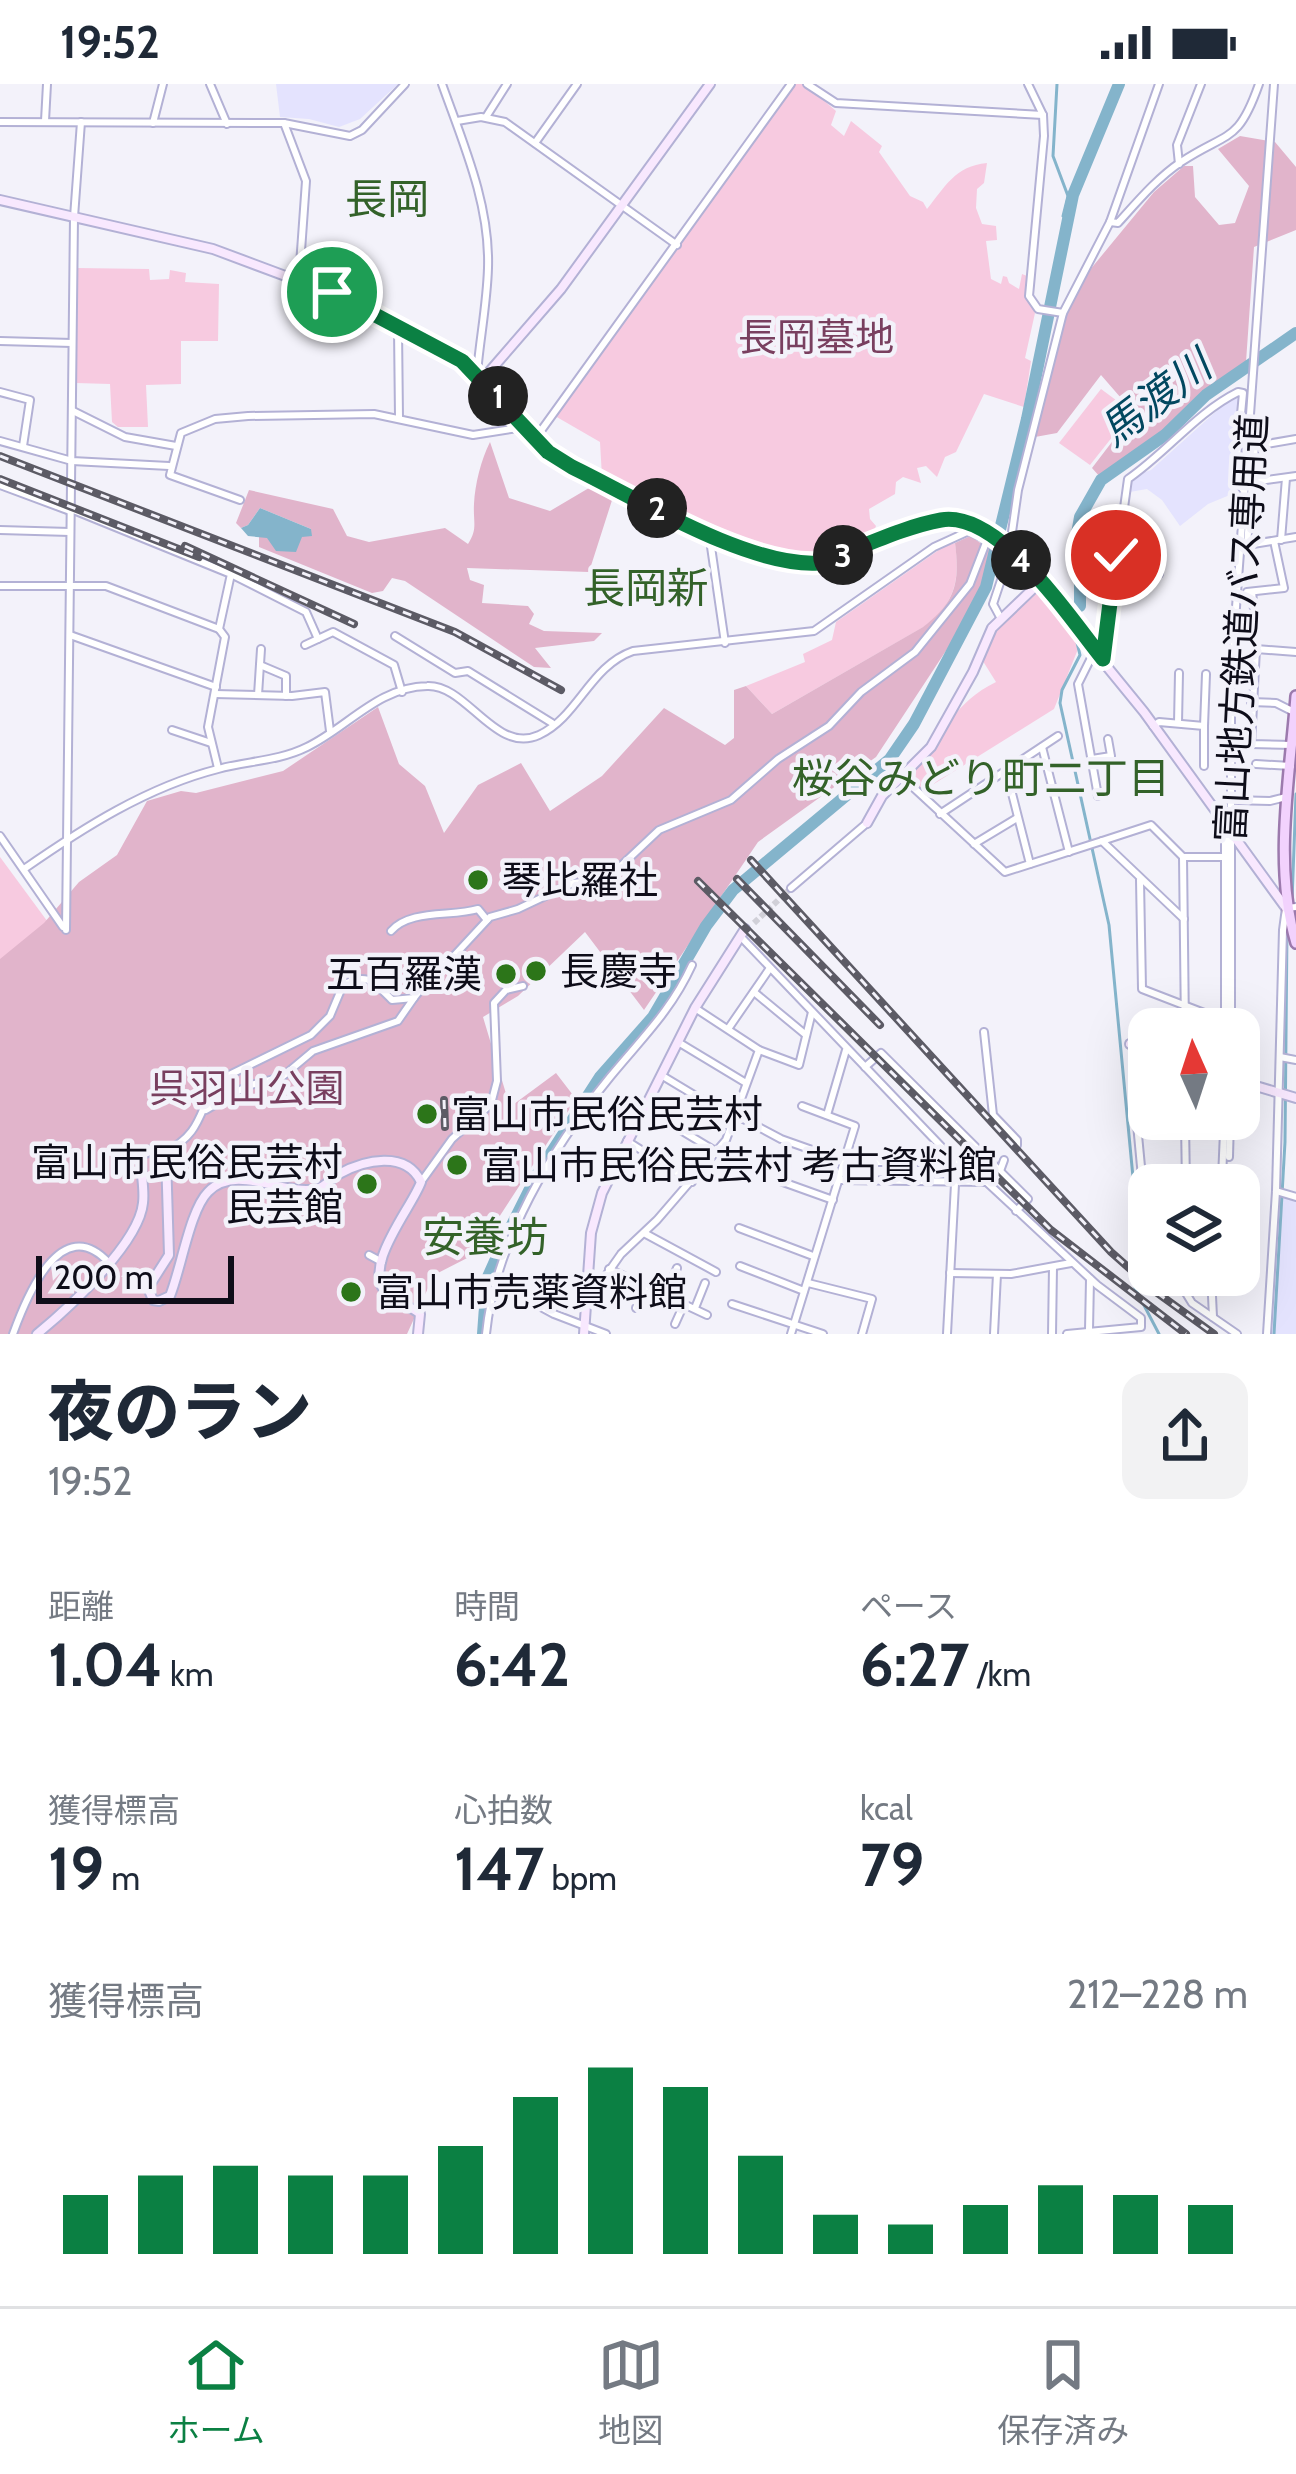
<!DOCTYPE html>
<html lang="ja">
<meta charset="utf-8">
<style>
body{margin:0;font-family:Cabin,"Noto Sans JP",sans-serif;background:#f2f2f3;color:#1f2937;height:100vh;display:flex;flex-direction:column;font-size:45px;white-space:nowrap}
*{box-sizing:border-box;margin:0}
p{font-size:39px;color:#747a83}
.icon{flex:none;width:66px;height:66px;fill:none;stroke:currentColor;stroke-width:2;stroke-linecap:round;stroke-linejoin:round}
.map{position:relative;height:1250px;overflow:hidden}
.details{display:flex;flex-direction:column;background:#fff;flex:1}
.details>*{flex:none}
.needle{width:78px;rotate:357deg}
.buttons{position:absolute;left:1128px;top:924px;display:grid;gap:24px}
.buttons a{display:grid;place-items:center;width:132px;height:132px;border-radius:24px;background:#fff;box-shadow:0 12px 48px #0002;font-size:60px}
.scale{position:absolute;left:36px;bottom:30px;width:198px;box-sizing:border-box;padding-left:12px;border:6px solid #0e0d19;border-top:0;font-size:33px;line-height:42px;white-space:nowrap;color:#0e0d19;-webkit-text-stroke:9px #f3f2fa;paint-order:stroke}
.pin{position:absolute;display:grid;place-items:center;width:102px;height:102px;color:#fff;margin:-51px;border:6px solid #fff;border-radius:50%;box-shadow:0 3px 12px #0007}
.km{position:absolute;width:60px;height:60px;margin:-30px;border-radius:50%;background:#222;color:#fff;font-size:33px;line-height:60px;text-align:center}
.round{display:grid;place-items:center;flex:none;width:126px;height:126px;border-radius:24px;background:#f2f2f3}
.head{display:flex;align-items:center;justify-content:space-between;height:204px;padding:0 48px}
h1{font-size:66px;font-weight:800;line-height:90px}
.stats{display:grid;grid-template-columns:repeat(3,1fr);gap:18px;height:204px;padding:12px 48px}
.stats div{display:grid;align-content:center}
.stats b{font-size:60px;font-weight:800}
.stats small{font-size:33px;font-weight:400}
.stats p{font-size:33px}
.chart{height:336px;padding:24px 48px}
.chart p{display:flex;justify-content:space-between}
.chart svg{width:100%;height:216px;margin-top:12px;stroke:#0b8043;stroke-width:6}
.status{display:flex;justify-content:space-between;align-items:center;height:84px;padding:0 60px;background:#fff;direction:ltr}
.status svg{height:33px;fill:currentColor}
.tabs{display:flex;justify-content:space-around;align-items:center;height:168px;border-top:3px solid #e0e1e3;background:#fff;font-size:33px;color:#747a83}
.tabs a{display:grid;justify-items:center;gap:6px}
.tabs .current{color:#0b8043}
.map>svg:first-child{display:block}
.built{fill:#e4e3fe}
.green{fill:#f7cae0}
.forest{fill:#e1b4cb}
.water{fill:#84b4cb}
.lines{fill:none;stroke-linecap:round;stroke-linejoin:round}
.stream{stroke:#84b4cb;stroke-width:3}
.river{stroke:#84b4cb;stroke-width:12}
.street-tunnel{stroke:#d1d0d8;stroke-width:6;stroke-dasharray:6 3;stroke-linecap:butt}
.street-casing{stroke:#b3b1d5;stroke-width:10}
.secondary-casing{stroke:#b3b1d5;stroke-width:12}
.primary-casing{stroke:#9c7aad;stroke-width:14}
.street{stroke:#fff;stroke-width:6}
.secondary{stroke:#f8e8fe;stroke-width:8}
.primary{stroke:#f2d2fd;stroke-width:9}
.rail-casing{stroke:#5c5b65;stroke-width:8}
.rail{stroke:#f3f2fa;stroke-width:3;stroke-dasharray:9;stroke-linecap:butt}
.route-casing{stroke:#fff;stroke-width:24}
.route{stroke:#0b8043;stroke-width:15}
.poi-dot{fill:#2c7519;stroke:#f3f2fa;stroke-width:4.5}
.labels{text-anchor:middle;stroke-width:9;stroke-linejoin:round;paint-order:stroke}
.park-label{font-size:39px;fill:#793f5f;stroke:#f3f2fa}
.street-label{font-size:39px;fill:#0e0d19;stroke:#f3f2fa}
.poi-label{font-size:39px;fill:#0e0d19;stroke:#f3f2fa;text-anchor:start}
.neighbourhood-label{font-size:42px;fill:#336229;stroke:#f3f2fa}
.water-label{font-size:42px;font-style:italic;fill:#024860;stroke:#f3f2fa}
</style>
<div class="status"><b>19:52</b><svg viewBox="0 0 49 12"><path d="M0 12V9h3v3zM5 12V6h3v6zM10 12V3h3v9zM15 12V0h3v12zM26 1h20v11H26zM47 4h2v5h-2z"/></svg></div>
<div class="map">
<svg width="1296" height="1250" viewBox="0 0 1296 1250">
<rect width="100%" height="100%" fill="#f3f2fa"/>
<g class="built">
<polygon points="276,0 398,0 360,35 339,43 309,35 280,33"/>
<polygon points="1231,314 1240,314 1237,408 1208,420 1180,442 1162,416 1147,405 1124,409 1134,392 1151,386"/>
<polygon points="1284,1111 1296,1115 1296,1250 1269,1250 1278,1112"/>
</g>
<g class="green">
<path d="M795 0H805L836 27 831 41 844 52 851 37 882 62 879 68 910 112 923 118 927 125C945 103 955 82 987 79L984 99 977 105 976 124 982 140 996 142 997 156 986 157 991 195 1001 200 1003 192 1007 193 1009 199 1019 205 1022 190 1027 192V214L1035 229 1025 274 1031 277 1024 323 984 310 956 368 945 373 937 393 926 382 917 384 921 399 903 393 896 398 895 410 869 425 870 435 876 442 869 458 803 480 700 441 602 393 600 358 555 332Z"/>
<polygon points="77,184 149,185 150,196 169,195 170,186 186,189 185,198 219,200 218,257 181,257 181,300 146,301 148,343 118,343 112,338 110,300 76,299"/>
<polygon points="1101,305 1132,328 1090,381 1059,359"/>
<path d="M955 459C960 495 956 518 925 542L772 630 746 602 805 578 803 570 832 556 836 538 943 463Z"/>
<path d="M1037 508 1044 509 1071 543 1078 565 1054 625 921 708 910 698 909 692C943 656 949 621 996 598L981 574C995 543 1010 528 1037 508Z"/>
<polygon points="0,773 53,845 0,888"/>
</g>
<g class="forest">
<polygon points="1240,52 1275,58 1296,83 1296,146 1254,163 1246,278 1202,310 1167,345 1100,393 1092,384 1134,329 1101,291 1057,349 1035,353 1066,232 1089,187 1154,108 1184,82 1193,82 1195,113 1219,141 1235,139 1249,102 1218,65"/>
<path d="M490 358 509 414 550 427 594 401 614 410 589 488 467 484 470 496 484 501 482 519 528 522 534 530 529 540 544 547 602 549 594 557 535 564 551 584 534 583 405 497 392 494 383 507 372 509 259 463V452L302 453 311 445 260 424 248 441 241 444 236 439 249 406 333 425 347 452 369 458 445 444 468 460C478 445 473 438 474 420 475 400 481 376 490 358Z"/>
<path d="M970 452 994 468 983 504 957 550 876 673 758 758 644 926 585 848 518 912 483 933 510 1023 556 989 576 1015 475 1170 434 1191 407 1250H0V875L44 839 79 798 117 771 147 717 181 707 196 709 283 687 378 623 399 680 425 702 444 749 478 701 521 679 550 727 602 692 664 624 725 661 734 654V606L746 602 772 630 923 543C956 518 960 498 955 459Z"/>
</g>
<polygon class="water" points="260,424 311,445 312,452 302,453 296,468 276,467 267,454 248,452 241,444 248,441"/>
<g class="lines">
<g class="stream">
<polyline points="1057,0 1053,72 1068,112 1063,132 1069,134"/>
<polyline points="1076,537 1080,522"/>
<polyline points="1074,546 1080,571 1062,606 1060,619 1109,841 1142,1188 1135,1204 1159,1250"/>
<polyline points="1292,817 1296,710"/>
<polyline points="1274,1250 1285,1058 1287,844"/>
</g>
<g class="river">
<polyline points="1080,522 1080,472 1075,461 1080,433 1101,396 1165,351 1206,311 1296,249"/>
<polyline points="483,1250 487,1195 504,1157 537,1091 600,993 653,933 706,842 733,806 890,675 914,640 986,503 1027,335 1073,111 1119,0"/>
</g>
<polyline class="street-tunnel" points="754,839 791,804"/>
<defs>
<g id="street">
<polyline points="210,0 227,40"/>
<path d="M442 0C463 59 490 120 488 184 487 219 480 254 477 289"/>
<polyline points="807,0 836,19 1043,31"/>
<polyline points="1028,0 1043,31 1044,52 1029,212 1038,225 1063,229"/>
<polyline points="486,33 507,0"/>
<polyline points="45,37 47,0"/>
<polyline points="457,37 481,33 505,38 677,161"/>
<polyline points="0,38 284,39 350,52 362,46 405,0"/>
<polyline points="153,39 163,0"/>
<polyline points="284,39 306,97 299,195"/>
<polyline points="535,59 577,0"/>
<polyline points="1179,80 1177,61 1201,0"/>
<path d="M1110 138 1118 139C1137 118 1157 94 1181 78 1228 47 1238 60 1259 0"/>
<polyline points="398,245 399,334"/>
<polyline points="0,257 72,259"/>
<polyline points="0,308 30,316 23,362"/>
<polyline points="73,327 125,353 176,362"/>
<polyline points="535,355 791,0"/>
<polyline points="1296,355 1255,362 1247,461 1296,453"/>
<polyline points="0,357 72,377 169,382"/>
<polyline points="1251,398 1296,392"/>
<polyline points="0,401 70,427"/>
<polyline points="240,416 170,391 181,349 215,335 248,332 374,330 473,351 524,343"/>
<polyline points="71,425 231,490 219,545 225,553 208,643 218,684"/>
<polyline points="0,446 70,448"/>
<polyline points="709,449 725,559"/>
<polyline points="1281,456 1286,394"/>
<polyline points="1010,462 1018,406 1063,229 1110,138 1159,0"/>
<polyline points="1116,471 1146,496 1159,490"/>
<polyline points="231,490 306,528 318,555"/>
<polyline points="0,502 106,502 219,545"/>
<polyline points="1247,508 1284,504 1274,457"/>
<polyline points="1252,508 1256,543"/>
<polyline points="70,551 216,603"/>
<polyline points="395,552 455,589 468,587 552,639"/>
<polyline points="305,561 333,548 394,581 402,608"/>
<polyline points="1095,566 1078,600 1098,712"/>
<path d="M1103 575 1128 395C1167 368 1196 329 1238 308L1243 309 1235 394 1244 407"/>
<polyline points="260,581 286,592 286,612"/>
<polyline points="215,610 292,612 325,608 330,647"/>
<polyline points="258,611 261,565"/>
<polyline points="1251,618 1276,619 1294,628"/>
<polyline points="1178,639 1179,589"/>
<polyline points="1153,642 1159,638 1204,642 1206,590"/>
<polyline points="172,646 211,659"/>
<polyline points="1292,661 1251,660 1256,565 1296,568"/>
<polyline points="1042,663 1069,768"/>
<polyline points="1092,675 1111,672 1108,655"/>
<polyline points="1256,680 1291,682"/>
<polyline points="1204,682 1204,642"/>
<polyline points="1006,686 1030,780"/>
<polyline points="902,693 1005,788 1102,757"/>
<polyline points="1230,716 1270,717 1286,713"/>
<polyline points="940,730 1058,652"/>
<polyline points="0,752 63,843"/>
<polyline points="974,760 1017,734"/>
<polyline points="1183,773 1185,945"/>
<path d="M24 785C83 744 147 703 218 685 247 677 279 677 307 663 347 644 378 603 427 602 467 600 495 671 539 651 578 633 590 582 633 567L814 547 934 463 969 447 987 456 1008 475 993 520 1000 533"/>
<polyline points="1140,796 1142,905 1225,937 1225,742"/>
<polyline points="791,804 867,739"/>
<polyline points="1184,835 1102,757 1151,741 1183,773 1225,773"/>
<polyline points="66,846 74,133 81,38"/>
<path d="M391 847C410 825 451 833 478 825L487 836"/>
<polyline points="741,853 956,1078 977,1089 1097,1201 1141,1234 1141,1243 1067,1250"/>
<polyline points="754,908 806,951"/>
<polyline points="695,924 759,966 799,981 812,928"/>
<polyline points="728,945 770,884"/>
<polyline points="1231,945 1231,592 1274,0"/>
<polyline points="984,948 993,1031 1017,1056 1017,1061"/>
<polyline points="678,958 746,999"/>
<polyline points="1280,973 1296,976"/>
<polyline points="865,983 881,969 1028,1115 1016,1127"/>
<polyline points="661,991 734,1035"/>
<polyline points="644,1024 717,1068"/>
<polyline points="1149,1024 1135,1019 1145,1125 1149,1127"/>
<polyline points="206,1026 247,1002 282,993 313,967 398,937 414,914"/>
<polyline points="736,1031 781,1055 846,1078 956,1078"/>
<polyline points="827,1031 846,966"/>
<polyline points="1181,1035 1224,1048 1222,1094 1186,1094"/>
<polyline points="1185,1039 1186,1101"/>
<polyline points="627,1057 692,1098"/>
<path d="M165 1068C203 1049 198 1027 217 997L311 951 330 932 343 901C368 887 374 899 392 916L414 914 442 878 452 874 490 833 518 825 573 799 607 795 659 746 731 716 778 675 829 642 861 608 915 568 970 500 987 456"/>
<polyline points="1229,1073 1230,1035"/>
<polyline points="841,1096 987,1098 1000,1087 1004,1076"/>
<polyline points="780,1097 833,1116"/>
<polyline points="421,1098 452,1055 491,1020 497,997 494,919 506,906 523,902"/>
<polyline points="1276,1107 1296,1113"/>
<polyline points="1145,1125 1149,1153"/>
<polyline points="739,1144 813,1172"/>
<polyline points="644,1149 716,1188"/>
<polyline points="369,1171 382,1178"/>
<polyline points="740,1182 804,1207"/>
<polyline points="609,1185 707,1231"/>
<polyline points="950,1189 1011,1190 1071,1179"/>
<polyline points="1163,1191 1184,1206 1188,1204 1188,1191"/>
<polyline points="1211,1191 1213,1233"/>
<polyline points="493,1197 554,1230 606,1250"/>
<polyline points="808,1199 872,1215 862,1250"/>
<polyline points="1184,1206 1192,1219 1237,1250"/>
<polyline points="666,1211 677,1184"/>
<polyline points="588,1217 621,1170 657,1136 726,1056 759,966"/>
<polyline points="732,1220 823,1250"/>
<polyline points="636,1224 645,1202"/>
<polyline points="695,1224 705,1199"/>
<polyline points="675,1240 684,1220"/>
<polyline points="1089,1246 1090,1195"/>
<path d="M13 1250C26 1214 61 1126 109 1179"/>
<path d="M486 1250C495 1158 552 1064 610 993 642 954 671 927 692 881"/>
<polyline points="791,1250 855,1042 802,1022"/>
<polyline points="947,1250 955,1100"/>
<polyline points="994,1250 997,1190"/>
<polyline points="1052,1250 1053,1183"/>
<polyline points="1267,1250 1276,1107 1283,846 1286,824 1296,823"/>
</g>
<g id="secondary">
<polyline points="0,116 213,165 331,209 462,277 535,355 572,383 743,463 803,480 819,479 941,437 965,436 1006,459 1144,628 1286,824"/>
<polyline points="483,295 561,205 710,0"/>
<polyline points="867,739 882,712 931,663 973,588 992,544 1039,499"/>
<polyline points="1130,960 1149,967"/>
<polyline points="1239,997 1296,1014"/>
<path d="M37 1250C69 1224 139 1159 143 1119 145 1103 140 1087 141 1071L158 1063 166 1071 169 1171 148 1204 153 1216 159 1217 170 1212C181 1185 190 1126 208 1108 236 1079 284 1112 316 1105 326 1103 331 1094 339 1090 364 1076 406 1066 421 1098 412 1124 359 1184 388 1211 397 1220 410 1221 420 1230L418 1250"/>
<polyline points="584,1250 591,1149 602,1109 695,924 745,845"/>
</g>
<path id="primary" d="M1296 612C1290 692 1273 781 1296 859"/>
</defs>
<use href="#street" class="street-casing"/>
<use href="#secondary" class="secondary-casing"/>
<use href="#primary" class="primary-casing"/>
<use href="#street" class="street"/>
<use href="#secondary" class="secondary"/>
<use href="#primary" class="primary"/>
<defs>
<g id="rail">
<polyline points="0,372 455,548 561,606"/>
<polyline points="0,395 199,473"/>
<polyline points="185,462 354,540"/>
<polyline points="751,776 1111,1168 1156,1208 1214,1250"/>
<polyline points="737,795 880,941"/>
<polyline points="698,797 1051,1146 1186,1250"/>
<polyline points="444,1016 445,1043"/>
</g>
</defs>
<use href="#rail" class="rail-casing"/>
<use href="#rail" class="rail"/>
</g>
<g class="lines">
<defs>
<path id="route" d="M332 208 462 277 548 368 572 383C636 414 748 483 818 479 856 466 902 443 941 436 999 426 1069 533 1103 575L1116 471"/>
</defs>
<use href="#route" class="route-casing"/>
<use href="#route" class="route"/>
</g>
<g class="poi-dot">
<circle cx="478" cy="796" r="12"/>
<circle cx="536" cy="887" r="12"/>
<circle cx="506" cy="890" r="12"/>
<circle cx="427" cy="1030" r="12"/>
<circle cx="457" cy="1081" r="12"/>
<circle cx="367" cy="1100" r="12"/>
<circle cx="351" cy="1208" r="12"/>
</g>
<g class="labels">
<g class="park-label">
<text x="816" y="267">長岡墓地</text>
<text x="247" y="1018">呉羽山公園</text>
</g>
<g class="street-label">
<text transform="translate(1241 544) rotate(-87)" y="14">富山地方鉄道バス専用道</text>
</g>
<g class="poi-label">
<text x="502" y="810">琴比羅社</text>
<text x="560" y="901">長慶寺</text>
<text x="482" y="904" text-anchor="end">五百羅漢</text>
<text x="451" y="1044">富山市民俗民芸村</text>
<text x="343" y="1092" text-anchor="end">富山市民俗民芸村<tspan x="343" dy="45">民芸館</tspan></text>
<text x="481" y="1095">富山市民俗民芸村 考古資料館</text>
<text x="375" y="1222">富山市売薬資料館</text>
</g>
<g class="neighbourhood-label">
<text x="387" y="130">長岡</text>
<text x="646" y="519">長岡新</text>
<text x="981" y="709">桜谷みどり町二丁目</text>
<text x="485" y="1168">安養坊</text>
</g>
<g class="water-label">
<text transform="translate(1155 314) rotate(-37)" y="15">馬渡川</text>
</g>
</g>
</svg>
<div class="buttons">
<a><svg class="needle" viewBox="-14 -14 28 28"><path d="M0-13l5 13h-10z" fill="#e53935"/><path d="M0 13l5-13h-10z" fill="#747a83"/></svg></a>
<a><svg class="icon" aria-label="layers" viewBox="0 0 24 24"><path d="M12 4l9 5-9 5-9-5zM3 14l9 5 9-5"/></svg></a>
</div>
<div class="scale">200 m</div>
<div class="pin" style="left:332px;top:208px;background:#1e9e55"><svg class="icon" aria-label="arrive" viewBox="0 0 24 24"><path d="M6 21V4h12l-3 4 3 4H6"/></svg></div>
<div class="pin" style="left:1116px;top:471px;background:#d93025"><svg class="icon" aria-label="check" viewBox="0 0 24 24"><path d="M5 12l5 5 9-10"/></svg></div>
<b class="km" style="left:498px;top:312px">1</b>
<b class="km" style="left:657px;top:424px">2</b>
<b class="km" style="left:843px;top:471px">3</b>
<b class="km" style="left:1021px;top:476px">4</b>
</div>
<section class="details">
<div class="head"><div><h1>夜のラン</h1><p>19:52</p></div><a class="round"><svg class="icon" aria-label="share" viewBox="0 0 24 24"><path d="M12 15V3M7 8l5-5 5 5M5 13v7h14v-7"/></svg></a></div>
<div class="stats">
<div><p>距離</p><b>1.04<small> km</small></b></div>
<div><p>時間</p><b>6:42</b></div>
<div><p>ペース</p><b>6:27<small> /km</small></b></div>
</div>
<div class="stats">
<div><p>獲得標高</p><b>19<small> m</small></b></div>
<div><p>心拍数</p><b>147<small> bpm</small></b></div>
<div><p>kcal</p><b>79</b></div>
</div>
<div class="chart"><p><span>獲得標高</span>212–228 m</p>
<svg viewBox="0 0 160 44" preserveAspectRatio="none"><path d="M5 44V32M15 44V28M25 44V26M35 44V28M45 44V28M55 44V22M65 44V12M75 44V6M85 44V10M95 44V24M105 44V36M115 44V38M125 44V34M135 44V30M145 44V32M155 44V34"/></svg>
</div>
</section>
<nav class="tabs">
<a class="current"><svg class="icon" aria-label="home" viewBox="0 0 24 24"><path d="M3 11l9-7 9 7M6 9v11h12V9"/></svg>ホーム</a>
<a><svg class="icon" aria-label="map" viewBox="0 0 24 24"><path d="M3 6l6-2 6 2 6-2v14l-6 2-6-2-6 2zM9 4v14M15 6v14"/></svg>地図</a>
<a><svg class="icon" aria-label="saved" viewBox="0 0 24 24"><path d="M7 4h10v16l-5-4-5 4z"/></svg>保存済み</a>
</nav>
